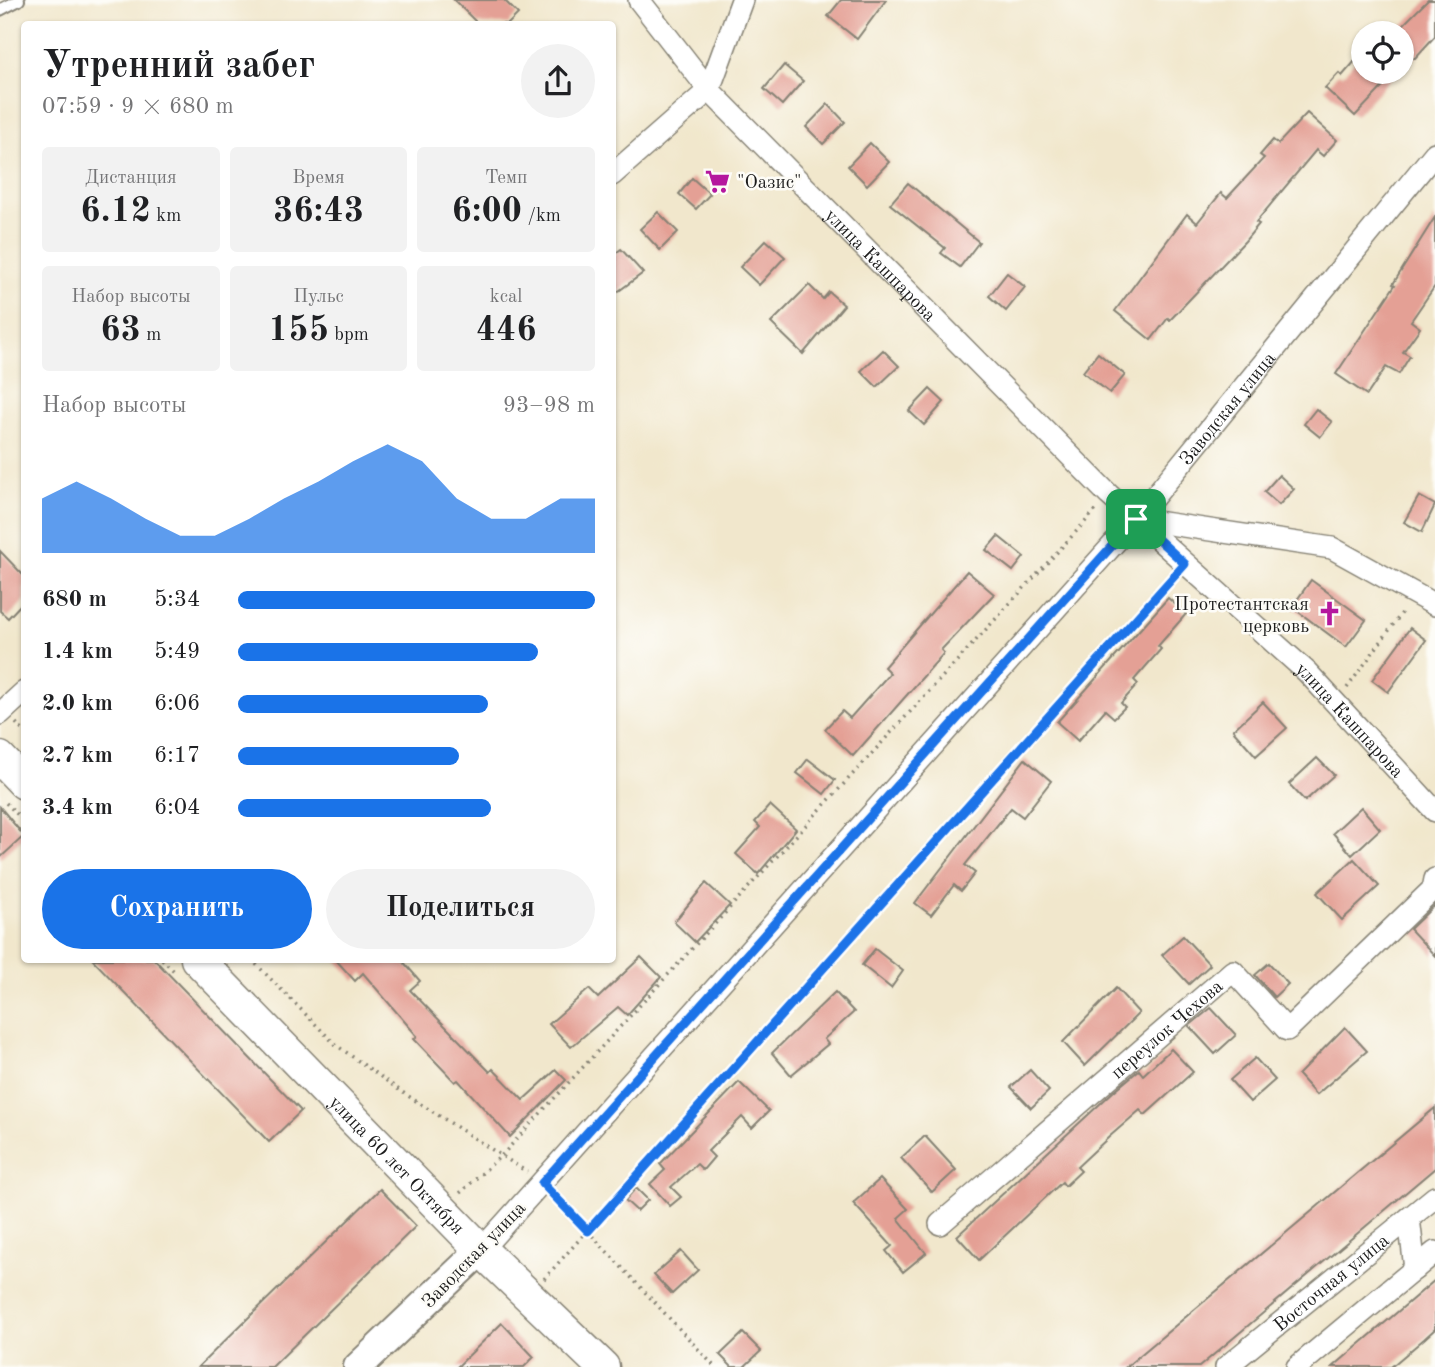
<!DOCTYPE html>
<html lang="ru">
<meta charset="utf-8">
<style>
body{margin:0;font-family:"Old Standard TT",serif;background:#f2f2f2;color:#202124;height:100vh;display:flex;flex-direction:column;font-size:26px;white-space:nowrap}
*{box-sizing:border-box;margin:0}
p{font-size:23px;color:#757577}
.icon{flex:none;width:38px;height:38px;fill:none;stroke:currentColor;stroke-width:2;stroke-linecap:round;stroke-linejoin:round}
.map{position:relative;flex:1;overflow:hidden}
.details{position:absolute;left:21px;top:21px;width:595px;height:942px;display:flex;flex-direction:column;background:#fff;border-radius:7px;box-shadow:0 2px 5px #0004}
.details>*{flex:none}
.fabs{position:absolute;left:1351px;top:21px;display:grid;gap:14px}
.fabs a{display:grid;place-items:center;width:63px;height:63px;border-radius:50%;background:#fff;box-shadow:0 2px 5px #0004;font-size:35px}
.pin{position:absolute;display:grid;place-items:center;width:60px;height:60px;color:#fff;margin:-30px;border-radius:14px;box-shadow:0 4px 10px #0006}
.round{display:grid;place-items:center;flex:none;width:74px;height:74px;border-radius:37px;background:#f2f2f2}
.overview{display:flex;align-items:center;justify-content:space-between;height:119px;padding:0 21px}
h1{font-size:38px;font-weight:700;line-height:52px}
.figures{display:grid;grid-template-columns:repeat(3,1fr);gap:10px;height:119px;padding:7px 21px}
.figures div{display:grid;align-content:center;border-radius:7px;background:#f2f2f2;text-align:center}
.figures b{font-size:35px;font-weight:700}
.figures small{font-size:19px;font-weight:400}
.figures p{font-size:19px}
.chart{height:196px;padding:14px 21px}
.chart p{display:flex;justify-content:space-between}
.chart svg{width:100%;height:126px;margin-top:7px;fill:#1a73e8;opacity:.7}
.action{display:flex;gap:14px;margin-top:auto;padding:14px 21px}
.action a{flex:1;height:80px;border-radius:42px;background:#1a73e8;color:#fff;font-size:28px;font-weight:700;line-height:80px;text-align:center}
.action a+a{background:#f2f2f2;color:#202124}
ul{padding:0 21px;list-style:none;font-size:23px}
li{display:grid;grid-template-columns:112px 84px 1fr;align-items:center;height:52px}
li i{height:18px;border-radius:9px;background:#1a73e8}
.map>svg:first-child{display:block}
.building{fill:#e4a095}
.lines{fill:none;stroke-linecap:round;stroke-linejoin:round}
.lane-casing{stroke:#868274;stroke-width:14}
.street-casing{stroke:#868274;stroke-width:24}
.secondary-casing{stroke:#868274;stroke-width:32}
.primary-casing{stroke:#868274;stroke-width:35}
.path{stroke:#868274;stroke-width:3.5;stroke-dasharray:2 5;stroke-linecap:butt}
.lane{stroke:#fff;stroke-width:10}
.street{stroke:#fff;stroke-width:21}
.secondary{stroke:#fff;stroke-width:28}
.primary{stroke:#fff;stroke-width:32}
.route-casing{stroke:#fff;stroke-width:14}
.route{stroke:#1a73e8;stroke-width:9}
.labels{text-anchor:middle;stroke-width:5;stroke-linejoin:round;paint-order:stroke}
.poi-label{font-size:19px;fill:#1c1c1c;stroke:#fdfcf7;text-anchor:start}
.street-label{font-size:19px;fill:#1c1c1c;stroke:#fdfcf7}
</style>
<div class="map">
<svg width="1435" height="1367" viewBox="0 0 1435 1367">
<rect width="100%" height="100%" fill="#fdfcf7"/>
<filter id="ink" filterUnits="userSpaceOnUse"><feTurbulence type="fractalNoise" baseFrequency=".0143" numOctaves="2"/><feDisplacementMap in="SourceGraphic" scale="14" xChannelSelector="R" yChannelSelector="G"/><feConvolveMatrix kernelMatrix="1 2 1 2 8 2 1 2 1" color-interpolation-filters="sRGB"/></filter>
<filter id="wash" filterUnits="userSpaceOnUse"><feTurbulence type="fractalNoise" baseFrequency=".00686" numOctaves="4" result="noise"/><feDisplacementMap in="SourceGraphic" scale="28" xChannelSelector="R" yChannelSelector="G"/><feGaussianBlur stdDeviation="1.57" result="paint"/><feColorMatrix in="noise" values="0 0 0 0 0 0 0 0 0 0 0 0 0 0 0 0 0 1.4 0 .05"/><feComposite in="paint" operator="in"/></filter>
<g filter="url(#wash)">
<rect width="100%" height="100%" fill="#f1e7cc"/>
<g id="blocks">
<g class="building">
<polygon points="454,0 504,0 518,14 508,24 478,24"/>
<polygon points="841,0 886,0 857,39 828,16"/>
<polygon points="1428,0 1435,0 1435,36 1415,58 1409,58 1402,51 1402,26"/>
<polygon points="1363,52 1363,72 1397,72 1355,116 1325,88 1339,73 1342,76"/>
<polygon points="784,65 803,81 782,105 764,89"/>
<polygon points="828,104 845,122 823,144 806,127"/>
<polygon points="1307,113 1337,140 1323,156 1316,150 1256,222 1259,224 1245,241 1170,320 1168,318 1151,340 1115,311 1187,214 1197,223 1221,193 1227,198 1264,158 1260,155 1273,140 1278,144"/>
<polygon points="870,143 889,162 867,185 848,166"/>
<polygon points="692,178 710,194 696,209 679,194"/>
<polygon points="908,183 979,242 960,267 941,253 945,248 890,204"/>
<polygon points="658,212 678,232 660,250 640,229"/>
<polygon points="1435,217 1435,286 1411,321 1420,328 1403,352 1410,356 1399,374 1386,367 1367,395 1336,374 1395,285 1393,284"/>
<polygon points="766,240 785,257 759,285 740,267"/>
<polygon points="621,249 643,273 612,296 612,256"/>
<polygon points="1007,273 1025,287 1006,311 989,296"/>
<polygon points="809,285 823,299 829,292 844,305 803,354 771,323"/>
<polygon points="883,350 899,366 877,387 861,371"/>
<polygon points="1098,353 1125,375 1110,393 1083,372"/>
<polygon points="930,389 944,402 924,425 909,411"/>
<polygon points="1316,409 1332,422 1320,437 1304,424"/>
<polygon points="1279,475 1294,489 1279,505 1264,492"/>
<polygon points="1419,496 1435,505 1422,532 1404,522"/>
<polygon points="998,536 1024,557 1013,571 986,550"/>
<polygon points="0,551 24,576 24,601 8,618 0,611"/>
<polygon points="967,571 994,594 941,650 944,653 853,756 825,729 842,711 850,718 890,673 884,667"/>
<polygon points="1311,580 1366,620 1346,647 1292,607"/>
<polygon points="1168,598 1186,614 1158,646 1161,649 1134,680 1138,684 1121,703 1125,707 1114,718 1105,710 1078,741 1057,722"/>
<polygon points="1410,628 1426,640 1388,692 1372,680"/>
<polygon points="1263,702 1287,728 1256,756 1233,730"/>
<polygon points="1317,758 1334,775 1305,801 1289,784"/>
<polygon points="808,759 835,780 824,794 797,773"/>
<polygon points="1025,759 1051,781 1023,817 1011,808 965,865 975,873 961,891 954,885 931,915 915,903"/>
<polygon points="770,805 796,829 758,874 736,854 760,827 755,822"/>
<polygon points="0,807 24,836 0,858"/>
<polygon points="1361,807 1380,829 1352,855 1333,833"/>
<polygon points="1354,859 1379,886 1342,920 1317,893"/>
<polygon points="706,883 730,905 695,942 674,922"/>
<polygon points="1435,905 1435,956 1410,929"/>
<polygon points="1183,936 1210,965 1189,984 1162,955"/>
<polygon points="875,949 903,971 891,988 862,965"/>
<polygon points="641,957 661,977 627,1015 618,1007 571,1047 549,1024 589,989 598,998"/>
<polygon points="92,959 154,959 301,1111 269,1142"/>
<polygon points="335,959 401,959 420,981 410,990 490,1072 493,1069 523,1100 556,1070 566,1080 510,1137 458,1080 455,1082 414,1039 417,1036 363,973 355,981"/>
<polygon points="1269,963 1288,984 1274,997 1255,975"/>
<polygon points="1116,988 1139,1013 1085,1066 1063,1042"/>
<polygon points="835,992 854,1012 824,1039 828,1044 791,1075 772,1053"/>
<polygon points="1211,1008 1236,1035 1215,1054 1189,1026"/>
<polygon points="1345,1027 1367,1051 1316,1095 1298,1075"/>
<polygon points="1171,1049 1193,1072 1145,1115 1140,1110 1109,1137 1077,1167 1081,1171 1065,1186 1062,1182 979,1260 957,1236 1114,1091 1139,1070 1143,1075"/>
<polygon points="1255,1058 1275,1080 1250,1102 1230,1080"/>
<polygon points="1030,1070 1049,1091 1031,1108 1011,1087"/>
<polygon points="739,1082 769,1111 752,1128 742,1117 708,1151 714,1157 703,1170 697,1164 671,1187 681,1197 670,1206 650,1184 665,1170 660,1164"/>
<polygon points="1435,1108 1435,1168 1365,1227 1199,1367 1126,1367"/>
<polygon points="925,1136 956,1170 932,1192 901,1158"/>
<polygon points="880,1179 908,1209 898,1218 926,1253 903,1272 886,1251 892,1246 853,1203"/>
<polygon points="636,1188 648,1200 637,1211 625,1200"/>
<polygon points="380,1189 416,1226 319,1321 272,1367 198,1367"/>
<polygon points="681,1251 698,1270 672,1294 654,1275"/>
<polygon points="1435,1280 1435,1329 1424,1339 1391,1367 1333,1367"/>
<polygon points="502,1323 534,1357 524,1367 457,1367"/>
<polygon points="743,1333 761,1351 744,1367 732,1367 720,1355"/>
</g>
</g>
</g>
<g filter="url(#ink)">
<use href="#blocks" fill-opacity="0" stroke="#868274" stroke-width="2"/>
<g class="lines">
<defs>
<polyline id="lane" points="0,10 19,0"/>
<g id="street">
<path id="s1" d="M639 0 709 90 1109 495 1307 672 1435 811"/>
<polyline points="612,175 709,90 742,0"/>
<polyline points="1136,519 1332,548 1435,605"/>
<polyline points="0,714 24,692"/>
<polyline points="1409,1218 1415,1269"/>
<path id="s2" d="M940 1224 1233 971 1287 1030 1433 889 1435 879"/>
<path id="s3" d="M481 1250 1136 519 1435 153"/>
<path id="s4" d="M1226 1367 1435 1197"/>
<polyline points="1297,1367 1435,1252"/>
</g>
<polyline id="secondary" points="358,1367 481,1250"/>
<g id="primary">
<polyline points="0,758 24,783"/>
<path id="s5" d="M197 959 481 1250 603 1367"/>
</g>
</defs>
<use href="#lane" class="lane-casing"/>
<use href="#street" class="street-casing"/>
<use href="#secondary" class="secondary-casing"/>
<use href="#primary" class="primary-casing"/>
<g class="path">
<polyline points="1347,688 1404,610"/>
<polyline points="16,723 24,732"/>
<polyline points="6,803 24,821"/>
<polyline points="162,959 175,972"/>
<polyline points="251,959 336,1045 402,1092 527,1172"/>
<polyline points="460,1193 503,1154 1096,510"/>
<polyline points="554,1195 715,1367"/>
<polyline points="544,1279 1172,578"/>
</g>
<use href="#lane" class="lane"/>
<use href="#street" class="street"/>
<use href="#secondary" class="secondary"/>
<use href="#primary" class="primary"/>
</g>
</g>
<g class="lines" filter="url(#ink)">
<defs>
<polygon id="route" points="1136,519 1185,564 588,1231 542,1183"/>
</defs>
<use href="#route" class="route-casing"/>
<use href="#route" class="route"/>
</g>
<defs>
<symbol id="supermarket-bare" viewBox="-9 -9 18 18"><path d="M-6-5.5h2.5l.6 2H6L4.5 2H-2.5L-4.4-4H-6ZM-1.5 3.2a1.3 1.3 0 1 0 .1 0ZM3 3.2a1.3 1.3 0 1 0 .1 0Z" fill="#b5179e" stroke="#fdfcf7" stroke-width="2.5" paint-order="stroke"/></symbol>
<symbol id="church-bare" viewBox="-9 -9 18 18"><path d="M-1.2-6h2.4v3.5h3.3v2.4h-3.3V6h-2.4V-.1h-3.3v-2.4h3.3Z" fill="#b5179e" stroke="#fdfcf7" stroke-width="2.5" paint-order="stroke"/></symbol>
</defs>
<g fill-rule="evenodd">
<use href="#supermarket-bare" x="700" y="164" width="35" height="35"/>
<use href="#church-bare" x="1312" y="596" width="35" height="35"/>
</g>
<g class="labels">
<g class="poi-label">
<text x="737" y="188">"Оазис"</text>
<text x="1309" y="610" text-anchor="end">Протестантская<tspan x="1309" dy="22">церковь</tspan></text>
</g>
<g class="street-label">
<text dy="7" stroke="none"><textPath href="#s1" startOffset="359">улица Кашпарова</textPath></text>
<text dy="7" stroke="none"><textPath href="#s3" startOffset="1125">Заводская улица</textPath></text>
<text dy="7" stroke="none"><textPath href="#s1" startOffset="1013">улица Кашпарова</textPath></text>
<text dy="7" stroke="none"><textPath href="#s2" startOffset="299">переулок Чехова</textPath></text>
<text dy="7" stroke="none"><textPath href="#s5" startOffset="287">улица 60 лет Октября</textPath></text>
<text transform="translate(473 1254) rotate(-46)" y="7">Заводская улица</text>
<text dy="7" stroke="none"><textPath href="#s4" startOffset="135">Восточная улица</textPath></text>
</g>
</g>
</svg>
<div class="fabs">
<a><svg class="icon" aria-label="locate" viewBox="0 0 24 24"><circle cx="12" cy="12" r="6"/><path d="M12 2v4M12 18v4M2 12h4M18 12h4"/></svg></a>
</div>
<div class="pin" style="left:1136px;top:519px;background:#1e9e55"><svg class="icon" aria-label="arrive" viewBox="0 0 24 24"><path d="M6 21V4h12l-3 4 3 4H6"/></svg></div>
<section class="details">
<div class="overview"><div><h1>Утренний забег</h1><p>07:59 · 9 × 680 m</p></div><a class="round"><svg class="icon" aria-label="share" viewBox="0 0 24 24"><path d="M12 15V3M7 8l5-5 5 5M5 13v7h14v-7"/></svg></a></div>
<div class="figures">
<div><p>Дистанция</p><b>6.12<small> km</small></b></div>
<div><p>Время</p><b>36:43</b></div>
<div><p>Темп</p><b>6:00<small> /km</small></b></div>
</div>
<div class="figures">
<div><p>Набор высоты</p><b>63<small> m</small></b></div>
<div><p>Пульс</p><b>155<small> bpm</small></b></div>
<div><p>kcal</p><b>446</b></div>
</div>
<div class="chart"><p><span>Набор высоты</span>93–98 m</p>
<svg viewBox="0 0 160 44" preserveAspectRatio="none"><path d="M0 44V25L10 19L20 25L30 32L40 38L50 38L60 32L70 25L80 19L90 12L100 6L110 12L120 25L130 32L140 32L150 25L160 25V44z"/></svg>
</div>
<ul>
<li><b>680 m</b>5:34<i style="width:100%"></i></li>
<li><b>1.4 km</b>5:49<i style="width:84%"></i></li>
<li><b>2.0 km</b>6:06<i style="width:70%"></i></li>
<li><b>2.7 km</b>6:17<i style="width:62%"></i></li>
<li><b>3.4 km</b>6:04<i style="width:71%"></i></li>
</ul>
<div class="action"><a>Сохранить</a><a>Поделиться</a></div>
</section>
</div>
